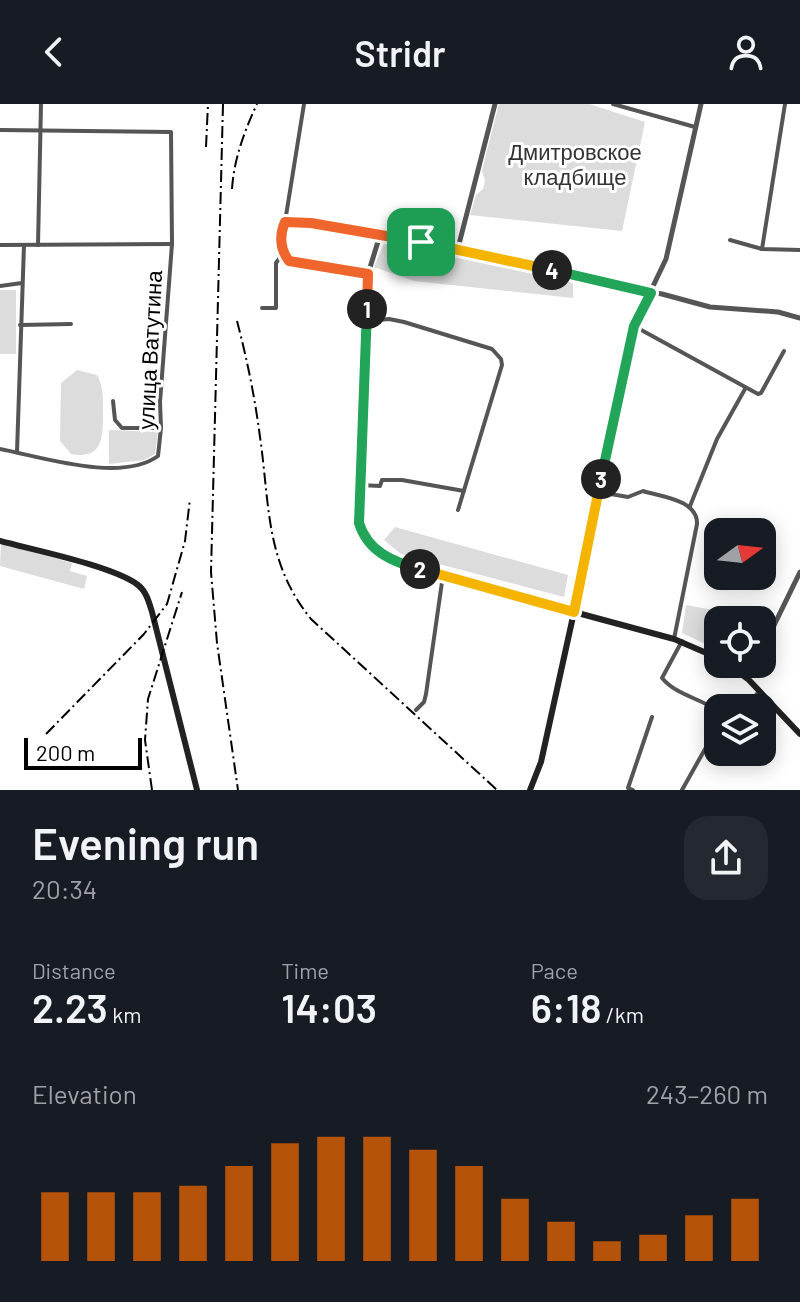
<!DOCTYPE html>
<meta charset="utf-8">
<style>
body{margin:0;font-family:Barlow,sans-serif;background:#242831;color:#f1f3f6;height:100vh;display:flex;flex-direction:column;font-size:30px;white-space:nowrap}
*{box-sizing:border-box;margin:0}
p{font-size:26px;color:#9ea1a6}
.icon{flex:none;width:44px;height:44px;fill:none;stroke:currentColor;stroke-width:2;stroke-linecap:round;stroke-linejoin:round}
.map{position:relative;height:686px;overflow:hidden}
.drawer{display:flex;flex-direction:column;background:#171b24;flex:1}
.drawer>*{flex:none}
.needle{width:52px;rotate:75deg}
.fabs{position:absolute;left:704px;top:414px;display:grid;gap:16px}
.fabs a{display:grid;place-items:center;width:72px;height:72px;border-radius:16px;background:#171b24;box-shadow:0 4px 20px #0003;font-size:40px}
.scale{position:absolute;left:24px;bottom:20px;width:118px;box-sizing:border-box;padding-left:8px;border:4px solid #000;border-top:0;font-size:22px;line-height:28px;white-space:nowrap;color:#000;-webkit-text-stroke:6px #fff;paint-order:stroke}
.pin{position:absolute;display:grid;place-items:center;width:68px;height:68px;color:#fff;margin:-34px;border-radius:16px;box-shadow:0 4px 12px #0006}
.km{position:absolute;width:40px;height:40px;margin:-20px;border-radius:50%;background:#222;color:#fff;font-size:22px;line-height:40px;text-align:center}
.round{display:grid;place-items:center;flex:none;width:84px;height:84px;border-radius:24px;background:#242831}
.head{display:flex;align-items:center;justify-content:space-between;height:136px;padding:0 32px}
h1{font-size:44px;font-weight:600;line-height:60px}
.stats{display:grid;grid-template-columns:repeat(3,1fr);gap:12px;height:136px;padding:8px 32px}
.stats div{display:grid;align-content:center}
.stats b{font-size:40px;font-weight:600}
.stats small{font-size:22px;font-weight:400}
.stats p{font-size:22px}
.chart{height:224px;padding:16px 32px}
.chart p{display:flex;justify-content:space-between}
.chart svg{width:100%;height:144px;margin-top:8px;stroke:#b45309;stroke-width:6}
header{display:flex;justify-content:space-between;align-items:center;height:104px;padding:0 32px;background:#171b24;font-size:36px;font-weight:600}
.map>svg:first-child{display:block}
.green{fill:#dcdcdc}
.lines{fill:none;stroke-linecap:round;stroke-linejoin:round}
.minor{stroke:#555;stroke-width:4}
.tertiary{stroke:#555;stroke-width:5}
.secondary{stroke:#222;stroke-width:6}
.rail{stroke:#000;stroke-width:2;stroke-dasharray:12 4 2 4;stroke-linecap:butt}
.split-1-casing{stroke:#fff;stroke-width:16}
.split-2-casing{stroke:#fff;stroke-width:16}
.split-3-casing{stroke:#fff;stroke-width:16}
.split-4-casing{stroke:#fff;stroke-width:16}
.split-5-casing{stroke:#fff;stroke-width:16}
.split-1{stroke:#f0652b;stroke-width:10}
.split-2{stroke:#22a559;stroke-width:10}
.split-3{stroke:#f5b400;stroke-width:10}
.split-4{stroke:#22a559;stroke-width:10}
.split-5{stroke:#f5b400;stroke-width:10}
.labels{text-anchor:middle;stroke-width:6;stroke-linejoin:round;paint-order:stroke}
.park-label{font-size:22px;fill:#333;stroke:#fff}
.street-label{font-size:22px;fill:#000;stroke:#fff}
</style>
<header><svg class="icon" aria-label="back" viewBox="0 0 24 24"><path d="M15 5l-7 7 7 7"/></svg>Stridr<svg class="icon" aria-label="person" viewBox="0 0 24 24"><circle cx="12" cy="8" r="4"/><path d="M4 21q1-7 8-7t8 7"/></svg></header>
<div class="map">
<svg width="800" height="686" viewBox="0 0 800 686">
<rect width="100%" height="100%" fill="#fff"/>
<g class="green">
<polygon points="499,0 589,0 645,18 622,127 470,111 476,91 483,85 485,77 482,66"/>
<polygon points="390,136 573,171 573,194 414,177 374,163 383,141"/>
<rect x="0" y="186" width="16" height="64"/>
<path d="M77 266 97 271C104 284 103 294 103 309 103 333 103 356 71 350L60 337 61 279Z"/>
<polygon points="109,326 158,328 155,350 144,356 109,360"/>
<polygon points="395,423 568,471 564,493 401,450 384,436"/>
<polygon points="1,439 72,459 70,467 87,472 84,485 0,462"/>
<polygon points="686,501 768,516 762,529 762,516 718,516 718,546 682,529"/>
</g>
<g class="lines">
<g class="minor">
<polyline points="613,0 695,23"/>
<path d="M0 26 171 28 172 140 160 298 161 324 158 352C121 379 42 353 0 345"/>
<polyline points="285,118 304,0"/>
<polyline points="730,136 762,145 800,146"/>
<polyline points="0,141 172,140"/>
<polyline points="38,141 41,0"/>
<polyline points="762,145 785,0"/>
<polyline points="0,182 22,179"/>
<polyline points="262,204 276,204 276,159 283,149"/>
<polyline points="367,217 389,215 404,218 492,245 501,255 502,261 458,406"/>
<polyline points="20,221 71,220"/>
<polyline points="634,222 758,290 761,289 784,247"/>
<polyline points="113,297 115,316 122,324 161,324"/>
<polyline points="17,348 24,141"/>
<polyline points="360,381 380,382 382,376 402,376 464,387"/>
<path d="M599 388 628 393 643 387C662 393 698 396 697 420L674 535"/>
<polyline points="690,402 717,335 745,285"/>
<path d="M682 537 662 574C676 591 700 594 718 607"/>
<polyline points="743,604 759,588"/>
<polyline points="416,606 424,598 426,590 443,471"/>
<polyline points="633,686 628,684 652,613"/>
<polyline points="682,686 718,622"/>
</g>
<g class="tertiary">
<polyline points="380,131 368,170 359,408 359,419 365,435 377,447 391,455 574,508 628,246 634,222 666,155 701,0"/>
<polyline points="458,144 495,0"/>
<polyline points="368,170 289,157 281,140 285,118 311,119 458,144 621,183 662,190 710,203 778,208 800,214"/>
<polyline points="762,546 800,468"/>
<polyline points="748,575 755,560"/>
</g>
<g class="secondary">
<path d="M0 437C33 446 113 462 138 481 146 487 149 498 152 508L197 686"/>
<polyline points="727,560 748,575 800,630"/>
<polyline points="530,686 541,658 574,508 674,535 718,554"/>
</g>
<g class="rail">
<polyline points="223,0 211,468 217,539 238,686"/>
<polyline points="206,43 208,0"/>
<path d="M232 85C234 55 244 28 257 0"/>
<path d="M237 217C247 255 255 294 260 333 270 402 265 458 311 515L497 686"/>
<polyline points="46,630 144,530 167,500 185,437 190,395"/>
<polyline points="152,686 145,636 148,595 182,488"/>
</g>
</g>
<g class="lines">
<defs>
<path id="split-1" d="M367 205 368 170 289 157C280 145 279 132 285 118L311 119 421 138"/>
<path id="split-2" d="M367 205 359 419C368 448 393 458 420 465"/>
<polyline id="split-3" points="420,465 574,508 601,375"/>
<polyline id="split-4" points="552,166 651,189 634,222 601,375"/>
<polyline id="split-5" points="421,138 552,166"/>
</defs>
<use href="#split-1" class="split-1-casing"/>
<use href="#split-2" class="split-2-casing"/>
<use href="#split-3" class="split-3-casing"/>
<use href="#split-4" class="split-4-casing"/>
<use href="#split-5" class="split-5-casing"/>
<use href="#split-1" class="split-1"/>
<use href="#split-2" class="split-2"/>
<use href="#split-3" class="split-3"/>
<use href="#split-4" class="split-4"/>
<use href="#split-5" class="split-5"/>
</g>
<g class="labels">
<g class="park-label">
<text x="575" y="56">Дмитровское<tspan x="575" dy="25">кладбище</tspan></text>
</g>
<g class="street-label">
<text transform="translate(150 246) rotate(-87)" y="8">улица Ватутина</text>
</g>
</g>
</svg>
<div class="fabs">
<a><svg class="needle" viewBox="-14 -14 28 28"><path d="M0-13l5 13h-10z" fill="#e53935"/><path d="M0 13l5-13h-10z" fill="#9ea1a6"/></svg></a>
<a><svg class="icon" aria-label="locate" viewBox="0 0 24 24"><circle cx="12" cy="12" r="6"/><path d="M12 2v4M12 18v4M2 12h4M18 12h4"/></svg></a>
<a><svg class="icon" aria-label="layers" viewBox="0 0 24 24"><path d="M12 4l9 5-9 5-9-5zM3 14l9 5 9-5"/></svg></a>
</div>
<div class="scale">200 m</div>
<div class="pin" style="left:421px;top:138px;background:#1e9e55"><svg class="icon" aria-label="arrive" viewBox="0 0 24 24"><path d="M6 21V4h12l-3 4 3 4H6"/></svg></div>
<b class="km" style="left:367px;top:205px">1</b>
<b class="km" style="left:420px;top:465px">2</b>
<b class="km" style="left:601px;top:375px">3</b>
<b class="km" style="left:552px;top:166px">4</b>
</div>
<section class="drawer">
<div class="head"><div><h1>Evening run</h1><p>20:34</p></div><a class="round"><svg class="icon" aria-label="share" viewBox="0 0 24 24"><path d="M12 15V3M7 8l5-5 5 5M5 13v7h14v-7"/></svg></a></div>
<div class="stats">
<div><p>Distance</p><b>2.23<small> km</small></b></div>
<div><p>Time</p><b>14:03</b></div>
<div><p>Pace</p><b>6:18<small> /km</small></b></div>
</div>
<div class="chart"><p><span>Elevation</span>243–260 m</p>
<svg viewBox="0 0 160 44" preserveAspectRatio="none"><path d="M5 44V23M15 44V23M25 44V23M35 44V21M45 44V15M55 44V8M65 44V6M75 44V6M85 44V10M95 44V15M105 44V25M115 44V32M125 44V38M135 44V36M145 44V30M155 44V25"/></svg>
</div>
</section>
